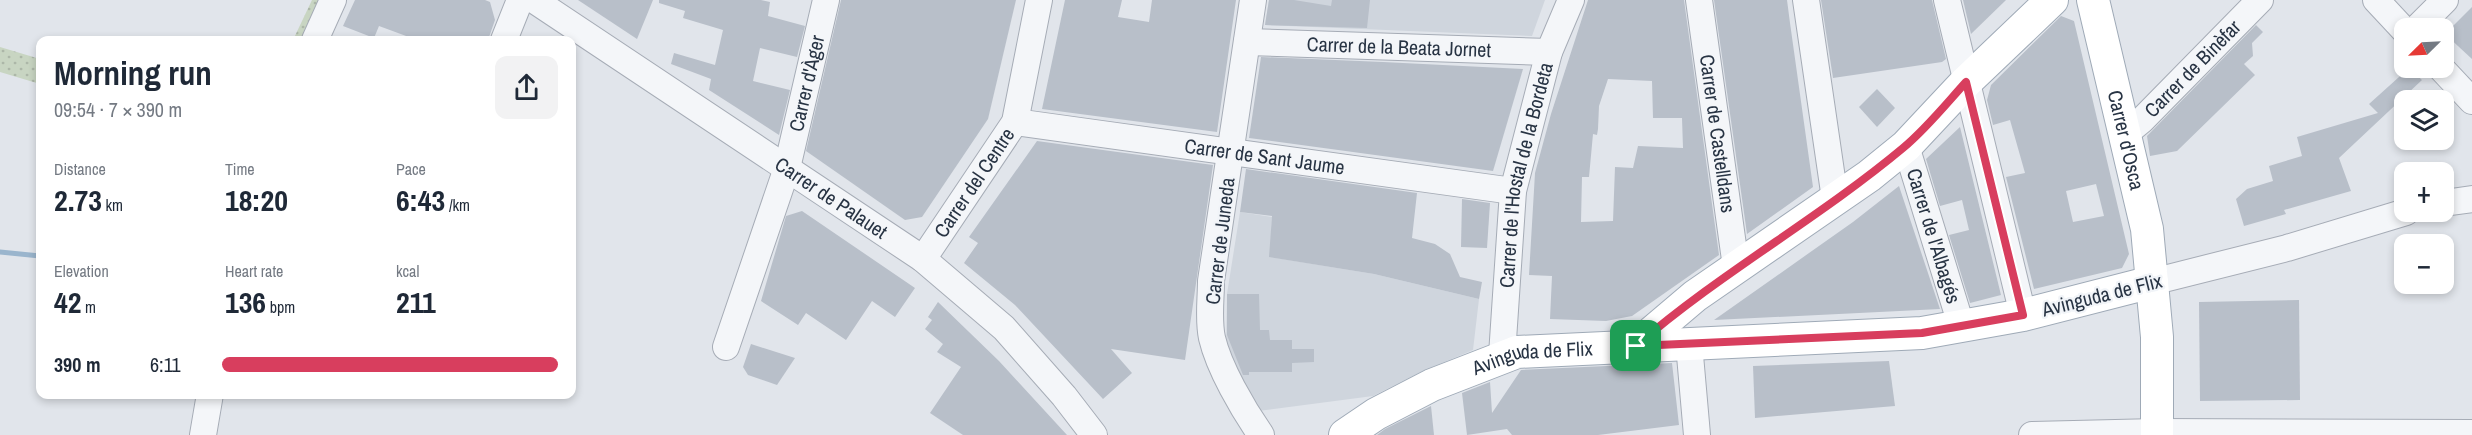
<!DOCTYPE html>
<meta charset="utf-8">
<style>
body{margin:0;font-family:"Archivo Narrow",sans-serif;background:#f2f2f3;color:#1f2937;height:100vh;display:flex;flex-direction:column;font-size:22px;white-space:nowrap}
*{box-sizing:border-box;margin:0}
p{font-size:20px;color:#747a83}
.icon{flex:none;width:33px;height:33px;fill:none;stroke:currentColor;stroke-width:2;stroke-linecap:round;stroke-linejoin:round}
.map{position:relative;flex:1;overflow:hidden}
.details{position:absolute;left:36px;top:36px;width:540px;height:363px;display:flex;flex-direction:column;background:#fff;border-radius:12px;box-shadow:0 3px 9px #0003}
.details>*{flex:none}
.needle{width:39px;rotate:246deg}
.tools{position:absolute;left:2394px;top:18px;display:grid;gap:12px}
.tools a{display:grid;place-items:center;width:60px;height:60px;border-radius:12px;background:#fff;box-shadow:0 3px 9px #0003;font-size:30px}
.pin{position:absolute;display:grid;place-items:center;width:51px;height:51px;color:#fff;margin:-26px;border-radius:12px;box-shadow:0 3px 9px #0006}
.round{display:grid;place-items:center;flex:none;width:63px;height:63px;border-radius:12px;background:#f2f2f3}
.head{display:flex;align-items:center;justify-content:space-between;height:102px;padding:0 18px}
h1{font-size:33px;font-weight:800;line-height:45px}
.metrics{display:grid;grid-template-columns:repeat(3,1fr);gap:9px;height:102px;padding:6px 18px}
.metrics div{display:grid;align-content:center}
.metrics b{font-size:30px;font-weight:800}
.metrics small{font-size:16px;font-weight:400}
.metrics p{font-size:16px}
ul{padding:0 18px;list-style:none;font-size:20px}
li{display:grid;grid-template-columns:96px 72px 1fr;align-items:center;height:45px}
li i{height:15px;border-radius:8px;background:#d83e5e}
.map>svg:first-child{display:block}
.built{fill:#cfd5dd}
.green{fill:url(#green-dots)}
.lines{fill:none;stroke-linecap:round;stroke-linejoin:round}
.stream{stroke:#9ab5cd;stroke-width:5}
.building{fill:#b8bfc9;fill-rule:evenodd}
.minor-casing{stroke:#a6acb6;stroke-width:28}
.major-casing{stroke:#9faab7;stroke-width:34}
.minor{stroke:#f4f6f9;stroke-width:26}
.major{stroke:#fff;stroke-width:32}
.route-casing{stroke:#fff;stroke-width:12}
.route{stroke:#d83e5e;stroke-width:8}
.labels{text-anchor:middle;stroke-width:4.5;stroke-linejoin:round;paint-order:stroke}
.street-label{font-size:20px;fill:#283444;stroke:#f1f4f8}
</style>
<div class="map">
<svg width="2472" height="435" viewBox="0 0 2472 435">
<defs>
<pattern id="green-dots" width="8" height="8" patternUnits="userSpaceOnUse" patternTransform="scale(1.5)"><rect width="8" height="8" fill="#c8d5c2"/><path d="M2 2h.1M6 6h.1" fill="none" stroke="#acb7a8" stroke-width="1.8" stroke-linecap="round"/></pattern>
</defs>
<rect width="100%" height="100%" fill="#e1e5eb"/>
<g class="built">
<polygon points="1269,0 1545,0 1532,36 1265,25"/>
<polygon points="1240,212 1272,217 1270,257 1374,274 1479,299 1473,350 1423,371 1373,396 1250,412 1226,349 1227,294"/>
</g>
<g class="green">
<polygon points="312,0 322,0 307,40 293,40"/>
<polygon points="0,47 40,59 40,84 0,72"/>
</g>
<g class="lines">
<polyline class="stream" points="0,252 40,256"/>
</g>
<g class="building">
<polygon points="355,0 485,0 490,2 495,20 488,40 417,40 379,26 374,38 343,26"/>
<polygon points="578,0 653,0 637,39"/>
<polygon points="659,0 761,0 770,2 768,16 805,26 797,57 760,48 753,81 790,90 779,135 709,90 711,79 671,64 674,53 715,65 723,30 683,18 685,11 659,3"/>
<polygon points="841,0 1016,0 988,119 922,217 905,220 806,151"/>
<polygon points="1065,0 1122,0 1118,17 1149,22 1152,0 1236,0 1217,132 1042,109"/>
<polygon points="1269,0 1294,0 1331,6 1332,0 1370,0 1367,28 1265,25"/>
<path d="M1588 0H1684L1719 255 1632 316 1606 321 1550 319 1552 276 1529 275 1535 173 1551 114ZM1608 79 1652 81 1653 118H1682L1683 148 1638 146 1633 168 1615 167 1613 221 1581 222 1582 177H1589L1593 134 1597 135 1598 129 1599 106Z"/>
<polygon points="1714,0 1787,0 1790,23 1813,187 1747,234"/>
<polygon points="1821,0 1932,0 1946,59 1942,62 1833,78"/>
<polygon points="1963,0 2006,0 1971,34"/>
<polygon points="2472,7 2472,59 2445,34"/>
<path d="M2061 16 2074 21 2129 254 2122 268 2034 289 2006 177 2025 173 2010 120 1993 125 1987 100 1991 85ZM2096 184 2104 216 2073 222 2066 191Z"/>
<polygon points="2256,25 2263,32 2252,43 2253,56 2244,64 2255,75 2177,151 2150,156 2147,136"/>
<polygon points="1261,57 1383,62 1523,69 1493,171 1249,138"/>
<polygon points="2409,68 2422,80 2339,158 2351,191 2284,210 2286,214 2244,226 2236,199 2247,189 2273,181 2269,166 2302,156 2297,137 2378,113 2369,104"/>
<polygon points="1877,89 1895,108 1877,127 1859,107"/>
<polygon points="1960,127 2001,295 1970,303 1949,235 1969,230 1962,200 1940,206 1926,159"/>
<polygon points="1037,141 1213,165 1185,360 1111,349 1132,373 1103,399 1015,305 964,263 978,243 969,237"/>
<polygon points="1246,169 1417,193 1412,238 1435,244 1450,254 1460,277 1482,282 1479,299 1374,274 1269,257 1272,216 1240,212"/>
<polygon points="1899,186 1940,309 1714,320 1853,222"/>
<polygon points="1462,199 1490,203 1487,248 1461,247"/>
<polygon points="802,211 915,288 895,317 872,301 846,340 806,313 798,325 761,301 786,216"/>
<polygon points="1227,294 1259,294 1260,330 1269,330 1270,340 1292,340 1292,349 1314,349 1314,362 1292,363 1292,372 1249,372 1249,375 1243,375 1227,335"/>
<polygon points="2299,300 2300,400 2200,401 2199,302"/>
<polygon points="938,302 999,361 1067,435 963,435 930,413 961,367 937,352 943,344 925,329 932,320 928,317"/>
<polygon points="751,344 795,358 777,385 748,375 743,367"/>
<polygon points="1889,361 1895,406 1755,418 1753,366"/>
<polygon points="1672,363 1679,425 1598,435 1512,435 1507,429 1467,435 1462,393 1490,382 1492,413 1521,370"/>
<polygon points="1431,406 1434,435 1377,435 1385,429"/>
</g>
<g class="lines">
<defs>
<g id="minor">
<path id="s1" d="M534 0 923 259 1004 328 1064 396 1094 435"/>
<path d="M1253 0 1211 281C1211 299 1208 320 1212 338 1219 368 1243 409 1261 435"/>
<path id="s2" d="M1699 0 1736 267"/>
<polyline points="1806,0 1835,199"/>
<polyline points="1947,0 2023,315"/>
<polyline points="2376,0 2404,30"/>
<polyline points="2417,28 2445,0"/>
<polyline points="315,40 333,0"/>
<polyline points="504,40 520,0"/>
<path id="s3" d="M1247 42 1549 52"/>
<polyline points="2441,68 2472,101"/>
<path id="s4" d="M1015 122 1513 191"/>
<path id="s5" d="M2125 134 2142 120 2260 0"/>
<path id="s6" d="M1906 146 1962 328"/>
<polyline points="2444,203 2472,199"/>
<path id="s7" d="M923 259 1015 122 1039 0"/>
<polyline points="2152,282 2287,248 2406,212"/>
<polyline points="1689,344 1697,435"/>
<path id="s8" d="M726 347 787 168 826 0"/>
<path id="s9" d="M1502 355 1513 191 1549 52 1571 0"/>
<polyline points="203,435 210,394"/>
<polyline points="2032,435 2157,432 2472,433"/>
</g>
<g id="major">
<path id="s10" d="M2093 0 2147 229 2157 337V435"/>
<polyline points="1636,346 1695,296 1869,176 1906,146 1966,82 2052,0"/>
<path id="s11" d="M1345 435 1376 414 1432 385 1517 352 1922 333 2023 315 2152 282"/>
</g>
</defs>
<use href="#minor" class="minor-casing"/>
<use href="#major" class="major-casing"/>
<use href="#minor" class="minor"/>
<use href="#major" class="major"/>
</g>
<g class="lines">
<defs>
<path id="route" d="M1966 82 2023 315 1922 333 1636 346C1720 273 1818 219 1903 148 1926 129 1946 104 1966 82Z"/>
</defs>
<use href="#route" class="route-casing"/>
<use href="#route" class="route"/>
</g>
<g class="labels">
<g class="street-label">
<text dy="7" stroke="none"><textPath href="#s3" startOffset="152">Carrer de la Beata Jornet</textPath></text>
<text dy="7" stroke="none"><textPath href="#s5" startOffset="94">Carrer de Binèfar</textPath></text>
<text dy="7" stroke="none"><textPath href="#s8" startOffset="276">Carrer d'Àger</textPath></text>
<text dy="7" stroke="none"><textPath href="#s2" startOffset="135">Carrer de Castelldans</textPath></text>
<text dy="7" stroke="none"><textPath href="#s10" startOffset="144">Carrer d'Osca</textPath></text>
<text dy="7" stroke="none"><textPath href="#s4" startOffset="252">Carrer de Sant Jaume</textPath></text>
<text dy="7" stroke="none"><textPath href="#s9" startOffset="182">Carrer de l'Hostal de la Bordeta</textPath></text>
<text dy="7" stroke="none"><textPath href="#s7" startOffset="92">Carrer del Centre</textPath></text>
<text dy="7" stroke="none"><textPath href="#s1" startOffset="357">Carrer de Palauet</textPath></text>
<text dy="7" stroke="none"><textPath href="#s6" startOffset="94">Carrer de l'Albagés</textPath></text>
<text transform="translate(1220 241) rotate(-83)" y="7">Carrer de Juneda</text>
<text transform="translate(2102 295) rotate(-14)" y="7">Avinguda de Flix</text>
<text dy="7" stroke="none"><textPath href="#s11" startOffset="206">Avinguda de Flix</textPath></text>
</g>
</g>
</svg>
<div class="tools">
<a><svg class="needle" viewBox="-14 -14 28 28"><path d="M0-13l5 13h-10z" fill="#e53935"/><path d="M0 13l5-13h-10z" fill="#747a83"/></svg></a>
<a><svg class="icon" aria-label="layers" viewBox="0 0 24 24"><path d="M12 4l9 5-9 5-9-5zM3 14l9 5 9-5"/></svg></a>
<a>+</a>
<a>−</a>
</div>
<div class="pin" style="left:1636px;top:346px;background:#1e9e55"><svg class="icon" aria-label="arrive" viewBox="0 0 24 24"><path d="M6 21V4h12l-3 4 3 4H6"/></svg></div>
<section class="details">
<div class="head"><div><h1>Morning run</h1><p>09:54 · 7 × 390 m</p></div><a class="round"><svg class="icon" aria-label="share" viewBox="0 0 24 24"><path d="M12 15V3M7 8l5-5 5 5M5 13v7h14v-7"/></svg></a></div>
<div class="metrics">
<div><p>Distance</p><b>2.73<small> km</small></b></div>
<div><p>Time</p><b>18:20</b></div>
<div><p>Pace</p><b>6:43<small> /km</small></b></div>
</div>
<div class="metrics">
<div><p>Elevation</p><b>42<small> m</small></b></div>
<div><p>Heart rate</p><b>136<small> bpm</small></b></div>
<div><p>kcal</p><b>211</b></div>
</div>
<ul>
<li><b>390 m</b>6:11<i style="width:100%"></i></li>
</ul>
</section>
</div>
